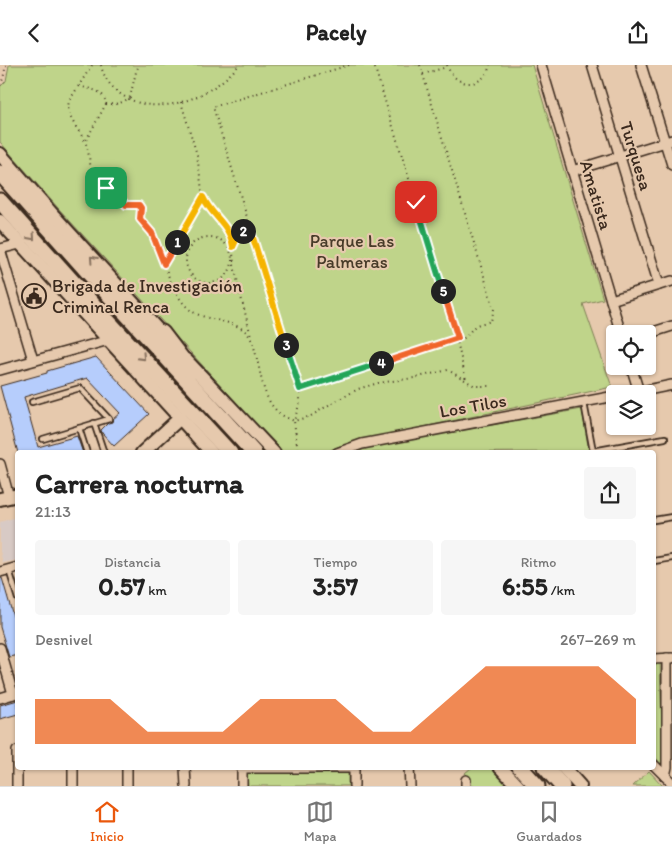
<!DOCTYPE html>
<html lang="es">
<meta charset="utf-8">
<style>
body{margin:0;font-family:Itim,sans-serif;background:#f6f6f6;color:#222;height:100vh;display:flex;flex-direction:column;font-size:19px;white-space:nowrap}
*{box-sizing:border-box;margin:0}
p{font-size:16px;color:#767676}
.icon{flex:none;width:28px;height:28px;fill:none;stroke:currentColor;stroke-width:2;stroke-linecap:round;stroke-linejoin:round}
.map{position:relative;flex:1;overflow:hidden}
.drawer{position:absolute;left:15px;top:385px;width:641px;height:320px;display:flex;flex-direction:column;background:#fff;border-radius:5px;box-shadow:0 1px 4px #0004}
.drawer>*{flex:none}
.controls{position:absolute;left:606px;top:260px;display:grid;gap:10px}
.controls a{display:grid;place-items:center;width:50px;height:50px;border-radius:5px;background:#fff;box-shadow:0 1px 4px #0004;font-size:25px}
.pin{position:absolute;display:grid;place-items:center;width:42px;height:42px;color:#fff;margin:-21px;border-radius:10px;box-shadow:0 2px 8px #0006}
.km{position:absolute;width:25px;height:25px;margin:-12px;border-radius:50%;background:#222;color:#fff;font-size:14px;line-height:25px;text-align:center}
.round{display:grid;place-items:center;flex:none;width:52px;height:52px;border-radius:5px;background:#f6f6f6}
.headline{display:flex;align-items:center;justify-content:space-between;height:85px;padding:0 20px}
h1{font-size:28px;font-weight:800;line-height:38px}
.figures{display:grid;grid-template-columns:repeat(3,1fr);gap:8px;height:85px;padding:5px 20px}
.figures div{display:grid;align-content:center;border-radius:5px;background:#f6f6f6;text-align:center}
.figures b{font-size:25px;font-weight:800}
.figures small{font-size:14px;font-weight:400}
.figures p{font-size:14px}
.chart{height:140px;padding:10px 20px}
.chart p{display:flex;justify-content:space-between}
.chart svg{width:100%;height:90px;margin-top:5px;fill:#ea580c;opacity:.7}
header{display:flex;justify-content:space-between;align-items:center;height:65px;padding:0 20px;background:#fff;font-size:22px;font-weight:800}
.dock{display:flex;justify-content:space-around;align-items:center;height:70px;border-top:1px solid #e0e0e0;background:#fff;font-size:14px;color:#767676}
.dock a{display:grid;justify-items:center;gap:2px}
.dock .selected{color:#ea580c}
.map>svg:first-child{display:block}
.built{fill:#d8cac5}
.green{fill:#bfd48a;stroke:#7d7f54}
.building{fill:#b6cdfc;stroke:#3b2a1e}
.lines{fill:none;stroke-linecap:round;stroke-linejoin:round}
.lane-casing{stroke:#3b2a1e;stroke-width:8}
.street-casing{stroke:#3b2a1e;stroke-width:12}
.secondary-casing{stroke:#3b2a1e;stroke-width:16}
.highway-casing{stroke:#3b2a1e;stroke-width:19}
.path{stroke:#3b2a1e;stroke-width:2;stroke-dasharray:1 4;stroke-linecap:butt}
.lane{stroke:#e6c9ad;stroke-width:4.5}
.street{stroke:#e6c9ad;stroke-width:9}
.secondary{stroke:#e6c9ad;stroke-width:12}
.highway{stroke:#e6c9ad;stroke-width:15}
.oneway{stroke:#88725e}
.split-1-casing{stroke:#fff;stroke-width:10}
.split-2-casing{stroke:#fff;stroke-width:10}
.split-3-casing{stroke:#fff;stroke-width:10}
.split-4-casing{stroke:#fff;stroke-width:10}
.split-5-casing{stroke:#fff;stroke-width:10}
.split-6-casing{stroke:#fff;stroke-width:10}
.split-1{stroke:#f0652b;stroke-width:6}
.split-2{stroke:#f5b400;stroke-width:6}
.split-3{stroke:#f5b400;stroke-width:6}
.split-4{stroke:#22a559;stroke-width:6}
.split-5{stroke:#f0652b;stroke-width:6}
.split-6{stroke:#22a559;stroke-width:6}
.labels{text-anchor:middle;stroke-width:4.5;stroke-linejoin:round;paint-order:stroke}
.street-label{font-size:18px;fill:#3b2a1e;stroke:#e6c9ad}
.park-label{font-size:18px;fill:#483b29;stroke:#e6c9ad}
.poi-label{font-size:18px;fill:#3b2a1e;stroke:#e6c9ad;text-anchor:start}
</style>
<header><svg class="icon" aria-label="back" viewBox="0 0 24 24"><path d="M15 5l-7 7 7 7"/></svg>Pacely<svg class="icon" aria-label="share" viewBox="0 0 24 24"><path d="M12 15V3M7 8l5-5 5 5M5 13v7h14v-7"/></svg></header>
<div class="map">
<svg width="672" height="721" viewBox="0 0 672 721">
<rect width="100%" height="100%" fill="#e6c9ad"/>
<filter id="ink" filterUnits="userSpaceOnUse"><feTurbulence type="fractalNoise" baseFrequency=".02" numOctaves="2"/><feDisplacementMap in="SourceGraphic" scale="10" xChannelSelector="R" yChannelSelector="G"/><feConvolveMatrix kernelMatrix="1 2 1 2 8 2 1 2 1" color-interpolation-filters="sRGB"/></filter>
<g filter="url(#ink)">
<polygon class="built" points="17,452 17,495 3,498 0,486 0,457"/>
<g class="green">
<polygon points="9,0 532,0 603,234 583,239 612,322 395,368 340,381 326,387 280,387 236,337 58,143 0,77 0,22 6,16"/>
<polygon points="582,344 589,387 351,388 378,380"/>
<polygon points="654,598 660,598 663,701 654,691"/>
<polygon points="471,703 492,703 508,721 471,721 470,714 465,708"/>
<polygon points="348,706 348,721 248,721 247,707"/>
<polygon points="649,706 663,721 633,721"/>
</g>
<g class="building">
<polygon points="96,292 149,349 114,381 102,368 101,365 108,358 112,357 113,354 120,348 87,313 24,332 38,382 77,371 83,388 18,388 0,321 47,308 47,306"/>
<polygon points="0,513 2,513 18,568 18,590 9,592 0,562"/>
<polygon points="18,635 18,649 0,654 0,640"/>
</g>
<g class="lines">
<defs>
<g id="lane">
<polyline points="32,337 80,323 109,354 43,374"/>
<polyline points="584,338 593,386 665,373"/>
<polyline points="94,358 104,388"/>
<polyline points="79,363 87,388"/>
<polyline points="654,455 672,452"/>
<polyline points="654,496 672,493"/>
<polyline points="9,505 18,534"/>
</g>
<g id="street">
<polyline points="541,0 621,269"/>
<polyline points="592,0 659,220"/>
<polyline points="641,0 672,100"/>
<polyline points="572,106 672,75"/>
<polyline points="20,179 0,184 33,295"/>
<polyline points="611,235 672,216"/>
<polyline points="647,269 672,261"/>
<polyline points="631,301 639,327"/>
<polyline points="0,305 109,275"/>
<polyline points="628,329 672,320"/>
<polyline points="337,388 362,379 615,331"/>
<polyline points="0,399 9,432"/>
<polyline points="0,507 18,502"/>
<polyline points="0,583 13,629"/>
<polyline points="654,594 672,593"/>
<polyline points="0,633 17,628"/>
<polyline points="654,700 672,718"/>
<polyline points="185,702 186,721"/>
<polyline points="242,702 242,721"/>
<polyline points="354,702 354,721"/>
<polyline points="409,702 410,721"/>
<polyline points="242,703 354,703"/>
<polyline points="665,711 667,702 667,593"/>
<polyline points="466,715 466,721"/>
<polyline points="17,721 17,686"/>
<polyline points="73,721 73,702"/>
<polyline points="127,721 127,702"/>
</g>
<g id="secondary">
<polyline points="0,89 53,150 167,275"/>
<polyline points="0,156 212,388"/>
<polyline points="186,295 274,388"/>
<polyline points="142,388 180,353"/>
<polyline points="0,434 18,430"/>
<polyline points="500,702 518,721"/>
<polyline points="563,702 580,721"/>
</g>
<g id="highway">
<polyline points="0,108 89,208 254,388"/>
<polyline points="0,136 106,254 230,388"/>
<polyline points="162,268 191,306"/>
<polyline points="520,702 537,721"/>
<polyline points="545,702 562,721"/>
</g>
</defs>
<use href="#lane" class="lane-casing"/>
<use href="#street" class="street-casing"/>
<use href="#secondary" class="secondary-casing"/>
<use href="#highway" class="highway-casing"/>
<g class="path">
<path d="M92 0 69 36C65 53 80 64 86 79 90 90 90 108 95 117 99 124 109 123 115 128 119 131 122 136 126 139L139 140 141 143 140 154C144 159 149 163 152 169 166 194 167 224 189 244 205 258 239 253 250 272 254 279 255 287 257 294 261 310 263 331 275 344 280 350 287 353 294 356L300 337V324"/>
<path d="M101 0C103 11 110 21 119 28 157 56 212 32 239 0"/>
<polyline points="349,0 213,42 300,324 458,273 374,0"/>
<path d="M420 0 494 244 491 256C486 258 478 258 474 262 468 268 466 274 457 276L466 315"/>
<path d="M447 0C454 23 484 25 490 0"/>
<polyline points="423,9 447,2"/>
<polyline points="0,20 3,14 6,0"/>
<path d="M79 21C91 25 104 24 106 39L85 77"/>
<polyline points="181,37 197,90 203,132 207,140 225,161 232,175 234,200 240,228 251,271"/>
<path d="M106 39C115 40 123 38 130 32L136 7 139 0"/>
<circle cx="209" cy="195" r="23"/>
<path d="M234 180C237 171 240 167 250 163"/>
<polyline points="165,199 203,132"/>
<polyline points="298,388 294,356 311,351 327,341 358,324 378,318 414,313 448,305 475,321 490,321"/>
</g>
<use href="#lane" class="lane"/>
<use href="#street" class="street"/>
<use href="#secondary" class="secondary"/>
<use href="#highway" class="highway"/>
</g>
<defs><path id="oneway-chevron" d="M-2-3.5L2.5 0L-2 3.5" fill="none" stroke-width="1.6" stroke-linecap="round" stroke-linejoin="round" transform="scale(1.25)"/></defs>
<g class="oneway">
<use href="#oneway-chevron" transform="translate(32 172) rotate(48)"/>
<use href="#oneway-chevron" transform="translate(93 194) rotate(-132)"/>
<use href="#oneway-chevron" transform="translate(142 292) rotate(47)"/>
</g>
</g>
<g class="lines" filter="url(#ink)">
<defs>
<polyline id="split-1" points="106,123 115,128 126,140 139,140 141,143 140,154 152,168 164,199 177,177"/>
<path id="split-2" d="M177 177 203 132C212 152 230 159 233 182L239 169 243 166"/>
<polyline id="split-3" points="243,166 250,163 286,280"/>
<polyline id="split-4" points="286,280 300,324 381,298"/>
<polyline id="split-5" points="381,298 458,273 443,226"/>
<polyline id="split-6" points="416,137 443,226"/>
</defs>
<use href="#split-1" class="split-1-casing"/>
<use href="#split-2" class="split-2-casing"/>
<use href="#split-3" class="split-3-casing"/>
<use href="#split-4" class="split-4-casing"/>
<use href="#split-5" class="split-5-casing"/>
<use href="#split-6" class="split-6-casing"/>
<use href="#split-1" class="split-1"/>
<use href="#split-2" class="split-2"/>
<use href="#split-3" class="split-3"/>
<use href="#split-4" class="split-4"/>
<use href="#split-5" class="split-5"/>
<use href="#split-6" class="split-6"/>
</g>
<defs>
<symbol id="civic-ring" viewBox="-11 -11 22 22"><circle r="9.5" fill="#e6c9ad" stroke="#3b2a1e" stroke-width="1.5"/><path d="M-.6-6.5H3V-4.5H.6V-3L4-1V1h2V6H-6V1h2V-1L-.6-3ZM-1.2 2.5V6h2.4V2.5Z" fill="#3b2a1e"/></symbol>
</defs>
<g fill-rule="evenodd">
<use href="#civic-ring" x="20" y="217" width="28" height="28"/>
</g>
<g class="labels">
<g class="street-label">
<text transform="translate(636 91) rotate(73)" y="6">Turquesa</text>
<text transform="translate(596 130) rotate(73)" y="6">Amatista</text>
<text transform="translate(473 341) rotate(-10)" y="6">Los Tilos</text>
</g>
<g class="park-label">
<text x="352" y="182">Parque Las<tspan x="352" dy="21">Palmeras</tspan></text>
</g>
<g class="poi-label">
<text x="52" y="227">Brigada de Investigación<tspan x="52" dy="21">Criminal Renca</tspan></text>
</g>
</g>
</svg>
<div class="controls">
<a><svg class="icon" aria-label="locate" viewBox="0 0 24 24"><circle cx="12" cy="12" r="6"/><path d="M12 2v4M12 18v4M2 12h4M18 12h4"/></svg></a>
<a><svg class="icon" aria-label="layers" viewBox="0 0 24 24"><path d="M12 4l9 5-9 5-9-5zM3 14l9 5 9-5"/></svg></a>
</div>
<div class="pin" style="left:106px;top:123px;background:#1e9e55"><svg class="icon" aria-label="arrive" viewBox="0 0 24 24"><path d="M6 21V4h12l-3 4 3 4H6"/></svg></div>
<div class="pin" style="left:416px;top:137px;background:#d93025"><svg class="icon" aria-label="check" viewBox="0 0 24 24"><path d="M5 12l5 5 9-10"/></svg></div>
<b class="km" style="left:177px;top:177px">1</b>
<b class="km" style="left:243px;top:166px">2</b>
<b class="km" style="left:286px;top:280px">3</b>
<b class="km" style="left:381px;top:298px">4</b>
<b class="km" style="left:443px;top:226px">5</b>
<section class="drawer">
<div class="headline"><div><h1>Carrera nocturna</h1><p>21:13</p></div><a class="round"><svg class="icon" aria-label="share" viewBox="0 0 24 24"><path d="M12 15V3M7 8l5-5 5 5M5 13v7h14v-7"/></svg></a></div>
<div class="figures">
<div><p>Distancia</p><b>0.57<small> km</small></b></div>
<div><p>Tiempo</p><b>3:57</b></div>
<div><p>Ritmo</p><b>6:55<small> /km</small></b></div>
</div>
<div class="chart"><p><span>Desnivel</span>267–269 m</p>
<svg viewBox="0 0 160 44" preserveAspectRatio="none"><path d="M0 44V22L10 22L20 22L30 38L40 38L50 38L60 22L70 22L80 22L90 38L100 38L110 22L120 6L130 6L140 6L150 6L160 22V44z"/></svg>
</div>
</section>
</div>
<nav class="dock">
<a class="selected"><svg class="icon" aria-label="home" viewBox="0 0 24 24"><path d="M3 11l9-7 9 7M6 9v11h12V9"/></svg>Inicio</a>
<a><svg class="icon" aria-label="map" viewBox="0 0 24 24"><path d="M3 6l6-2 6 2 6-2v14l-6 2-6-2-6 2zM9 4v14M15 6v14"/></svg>Mapa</a>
<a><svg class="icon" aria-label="saved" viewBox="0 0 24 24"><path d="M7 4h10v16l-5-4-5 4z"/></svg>Guardados</a>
</nav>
